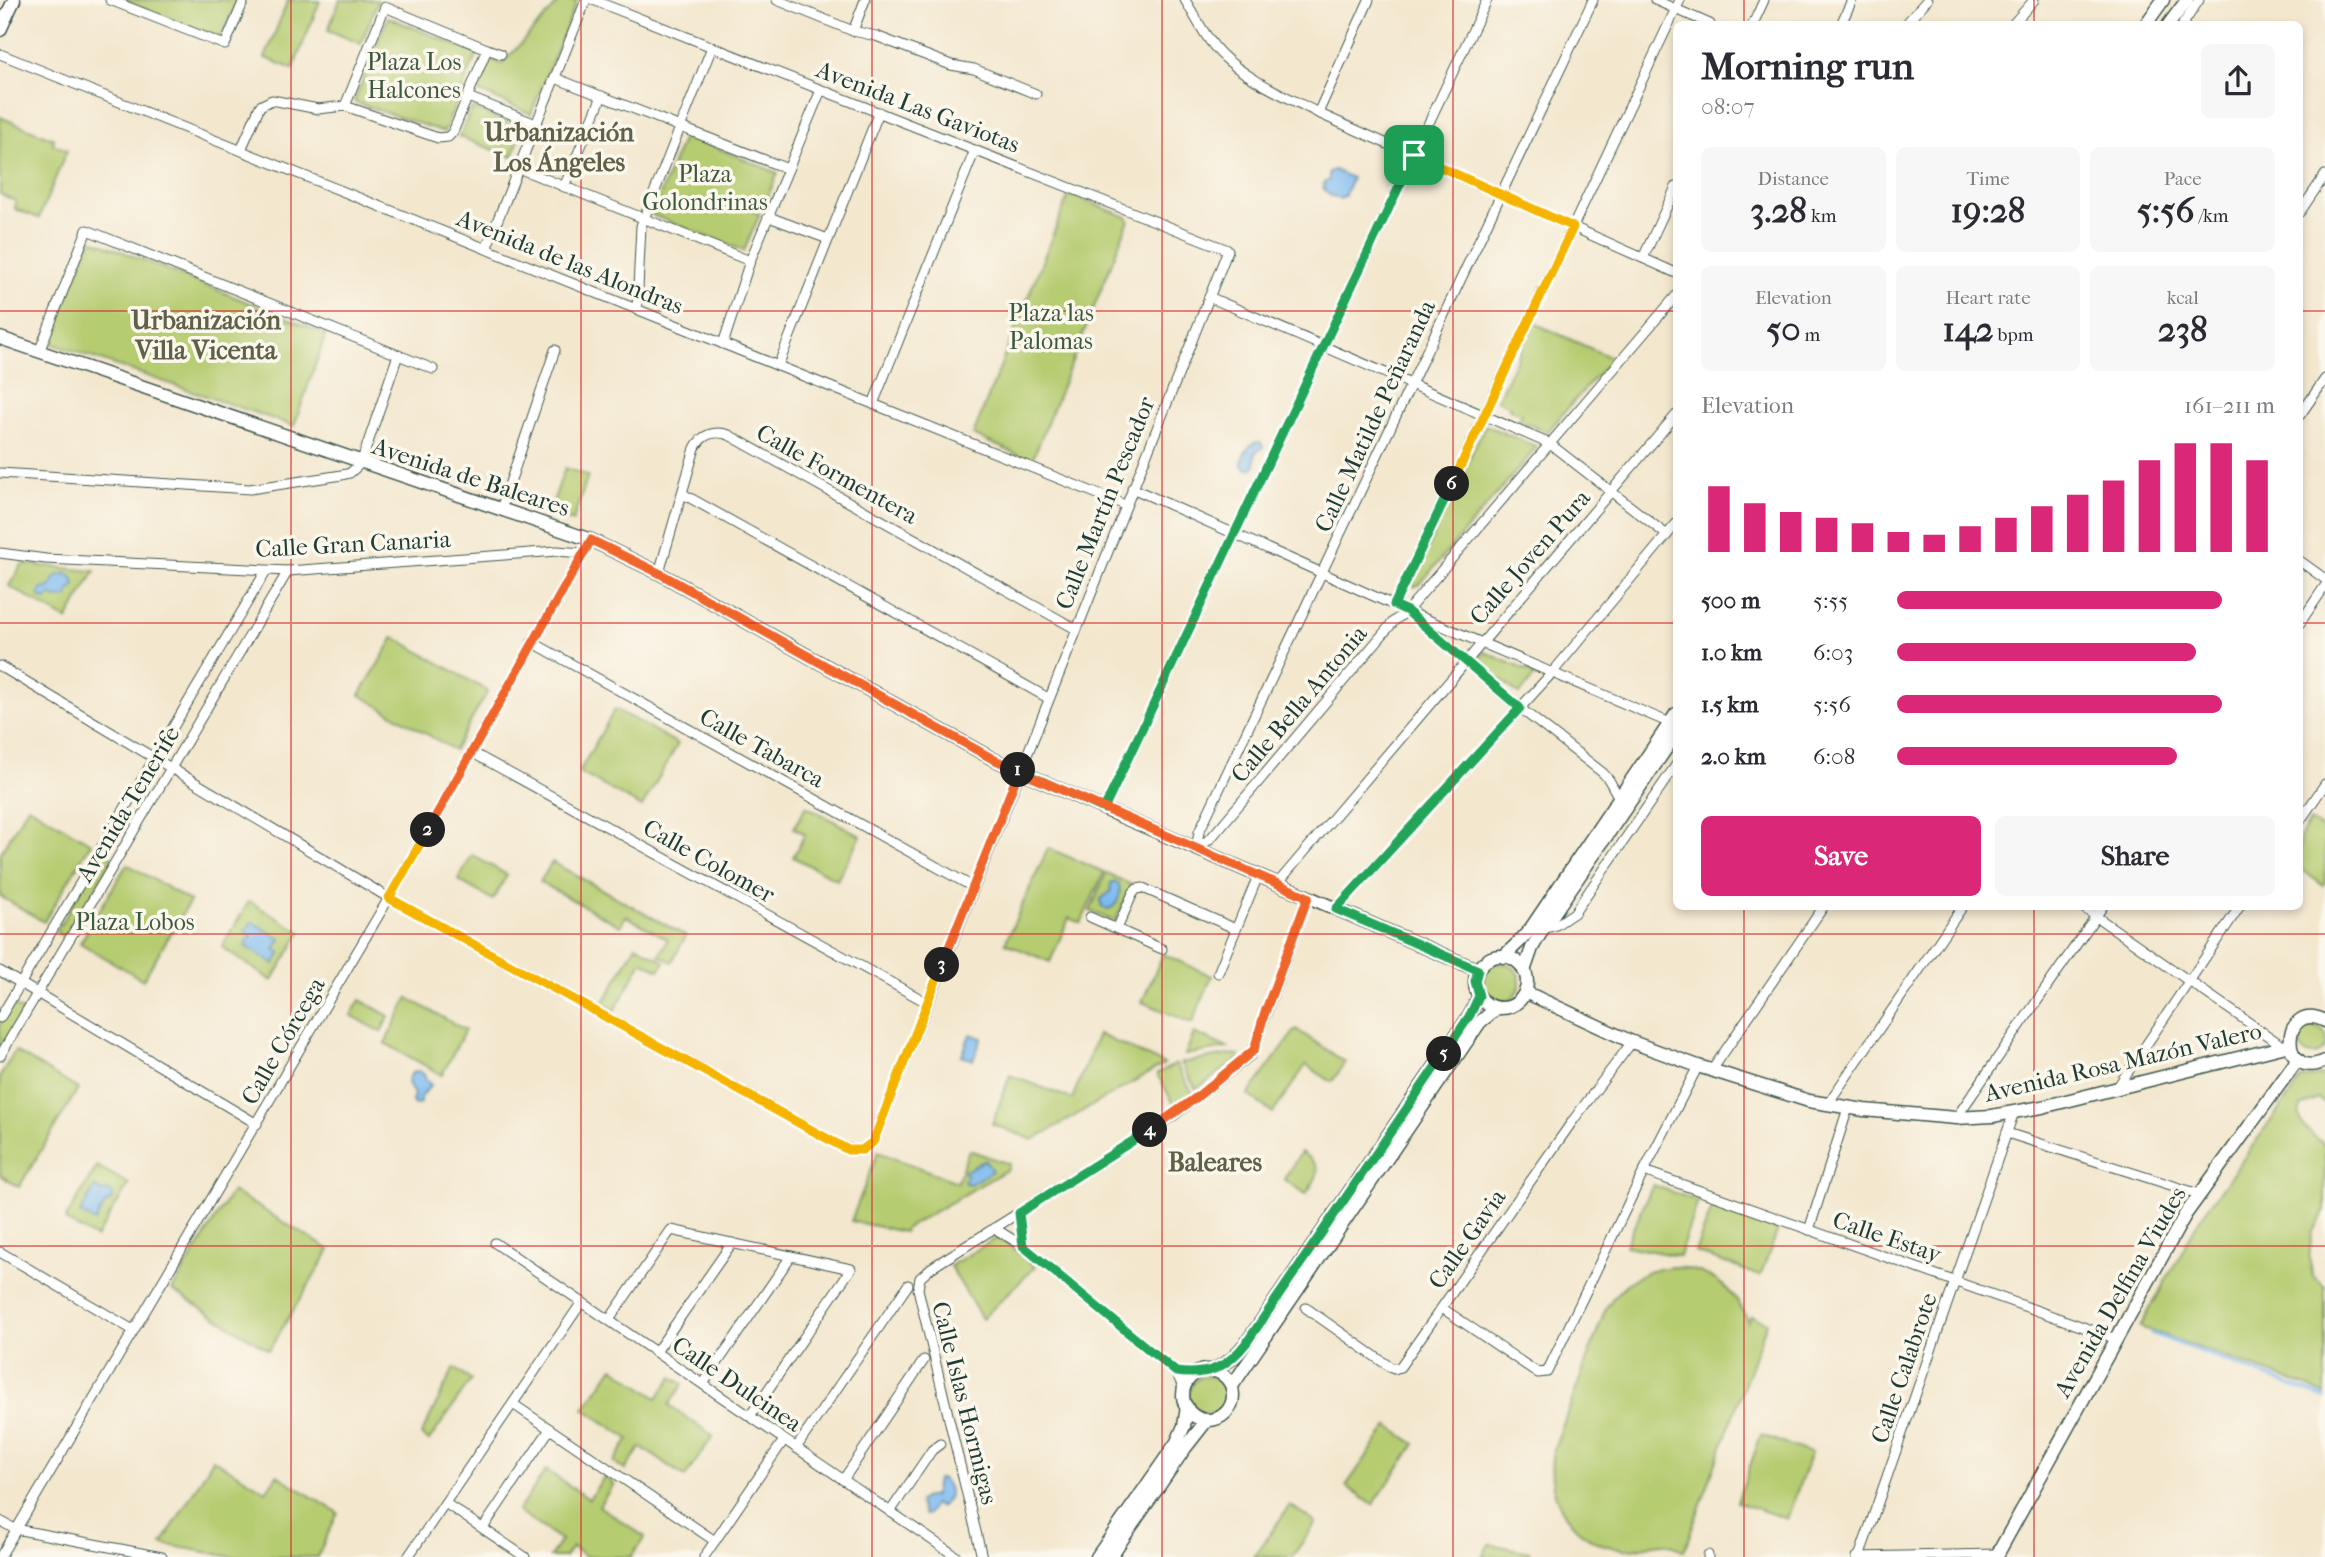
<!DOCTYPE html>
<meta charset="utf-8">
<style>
body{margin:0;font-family:"IM FELL French Canon",serif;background:#f7f7f7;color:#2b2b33;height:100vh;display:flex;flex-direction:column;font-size:26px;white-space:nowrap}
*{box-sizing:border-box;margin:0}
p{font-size:23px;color:#7c7c81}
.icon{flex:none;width:38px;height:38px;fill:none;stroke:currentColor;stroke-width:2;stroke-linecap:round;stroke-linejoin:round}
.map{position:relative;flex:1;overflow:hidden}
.panel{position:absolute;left:1673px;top:21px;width:630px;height:889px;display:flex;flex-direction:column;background:#fff;border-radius:10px;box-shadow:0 4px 10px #0003}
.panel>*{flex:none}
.pin{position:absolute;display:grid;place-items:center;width:60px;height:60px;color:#fff;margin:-30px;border-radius:14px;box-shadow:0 4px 10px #0006}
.km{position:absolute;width:35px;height:35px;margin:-18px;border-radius:50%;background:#222;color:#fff;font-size:19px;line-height:35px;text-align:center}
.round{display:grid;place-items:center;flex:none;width:74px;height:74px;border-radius:10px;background:#f7f7f7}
.headline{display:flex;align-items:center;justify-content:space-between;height:119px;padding:0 28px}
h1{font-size:38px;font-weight:700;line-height:52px}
.figures{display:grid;grid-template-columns:repeat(3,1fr);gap:10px;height:119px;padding:7px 28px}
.figures div{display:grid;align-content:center;border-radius:10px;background:#f7f7f7;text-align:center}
.figures b{font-size:35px;font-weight:700}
.figures small{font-size:19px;font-weight:400}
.figures p{font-size:19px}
.chart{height:196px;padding:14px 28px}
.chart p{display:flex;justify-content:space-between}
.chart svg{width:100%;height:126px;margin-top:7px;stroke:#db2777;stroke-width:6}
.primary-button{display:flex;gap:14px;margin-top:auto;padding:14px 28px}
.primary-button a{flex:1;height:80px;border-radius:10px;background:#db2777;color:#fff;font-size:28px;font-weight:700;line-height:80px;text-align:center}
.primary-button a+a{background:#f7f7f7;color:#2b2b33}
ul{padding:0 28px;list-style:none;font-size:23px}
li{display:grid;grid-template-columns:112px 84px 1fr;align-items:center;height:52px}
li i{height:18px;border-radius:9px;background:#db2777}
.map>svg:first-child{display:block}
.green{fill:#b6cc71;stroke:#6a8452;stroke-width:2}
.water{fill:#7dbaf0;stroke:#4e7c92;stroke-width:2}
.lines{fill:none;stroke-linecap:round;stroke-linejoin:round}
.stream{stroke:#7dbaf0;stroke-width:3.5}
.street-casing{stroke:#3f564b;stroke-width:11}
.secondary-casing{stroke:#3f564b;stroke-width:15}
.street{stroke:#fff;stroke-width:9}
.secondary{stroke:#fff;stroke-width:12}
.split-1-casing{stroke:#fff;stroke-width:14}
.split-2-casing{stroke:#fff;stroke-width:14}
.split-3-casing{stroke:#fff;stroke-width:14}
.split-4-casing{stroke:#fff;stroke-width:14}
.split-5-casing{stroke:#fff;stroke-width:14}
.split-6-casing{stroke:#fff;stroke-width:14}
.split-7-casing{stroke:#fff;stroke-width:14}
.split-1{stroke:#22a559;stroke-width:9}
.split-2{stroke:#f0652b;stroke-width:9}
.split-3{stroke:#f5b400;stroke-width:9}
.split-4{stroke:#f0652b;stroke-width:9}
.split-5{stroke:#22a559;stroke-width:9}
.split-6{stroke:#22a559;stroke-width:9}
.split-7{stroke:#f5b400;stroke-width:9}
.grid{fill:none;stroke:#d62828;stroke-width:2;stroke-opacity:0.55}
.labels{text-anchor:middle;stroke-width:7;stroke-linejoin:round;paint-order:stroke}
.park-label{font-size:24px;fill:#3d5a40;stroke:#fbf7ec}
.street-label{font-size:24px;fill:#1f3d34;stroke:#fbf7ec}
.neighbourhood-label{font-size:26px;font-weight:bold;fill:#606149;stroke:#fbf7ec}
</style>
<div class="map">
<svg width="2325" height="1557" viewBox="0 0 2325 1557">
<rect width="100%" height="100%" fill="#fbf7ec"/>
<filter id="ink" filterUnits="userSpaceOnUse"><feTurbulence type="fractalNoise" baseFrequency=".0143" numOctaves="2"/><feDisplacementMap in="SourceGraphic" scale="14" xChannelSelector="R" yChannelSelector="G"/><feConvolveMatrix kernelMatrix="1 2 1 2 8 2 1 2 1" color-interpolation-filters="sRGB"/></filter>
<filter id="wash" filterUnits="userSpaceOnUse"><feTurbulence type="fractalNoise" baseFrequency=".00686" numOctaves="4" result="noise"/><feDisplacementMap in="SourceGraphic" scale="28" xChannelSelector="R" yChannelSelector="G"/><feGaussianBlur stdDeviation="1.57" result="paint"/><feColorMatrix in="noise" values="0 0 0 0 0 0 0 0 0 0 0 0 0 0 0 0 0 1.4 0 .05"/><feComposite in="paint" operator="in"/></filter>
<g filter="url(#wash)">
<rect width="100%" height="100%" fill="#f3e7ce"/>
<g class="green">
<polygon points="122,0 238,0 220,38"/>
<polygon points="288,0 320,1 293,69 265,58"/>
<polygon points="340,0 378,0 361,44 328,30"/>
<polygon points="561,0 577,1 531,114 478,91 491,60 502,64"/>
<polygon points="388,17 477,54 444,132 354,102"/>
<polygon points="472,108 522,128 513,157 459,137"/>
<polygon points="0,117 54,139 53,144 67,150 39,218 15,209 16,201 0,194"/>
<polygon points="684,135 778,173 763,207 743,200 741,207 760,214 744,251 652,215"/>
<polygon points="1071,195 1127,217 1129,220 1033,458 1030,460 973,435 1068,197"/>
<polygon points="91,239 326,334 294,426 50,343"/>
<polygon points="1534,323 1612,358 1547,432 1519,420 1522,414 1509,409 1510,406 1497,400"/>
<polygon points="1485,425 1537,447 1419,585 1414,587 1412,581"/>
<polygon points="565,468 588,476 573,521 549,513"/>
<polygon points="22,564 95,571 67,620 9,586"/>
<polygon points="394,637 488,691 454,750 360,695"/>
<polygon points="1485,652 1532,673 1534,677 1519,694 1517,693 1478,660"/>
<polygon points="615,709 678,744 642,807 579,772"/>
<polygon points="28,806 91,843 44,922 0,896 0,854"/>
<polygon points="806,806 861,836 837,880 793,857 805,834 794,828"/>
<polygon points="2310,821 2325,831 2325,882 2323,885 2300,869 2300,837"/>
<polygon points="1048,848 1104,872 1081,923 1069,918 1050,962 1005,943"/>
<polygon points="103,852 113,858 66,938 56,932"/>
<polygon points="472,855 507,875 493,900 458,880"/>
<polygon points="552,862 686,936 672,962 659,955 668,939 626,916 620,926 540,882"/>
<polygon points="127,864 190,901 143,980 80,943"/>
<polygon points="1106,873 1132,885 1115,922 1090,911"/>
<polygon points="249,901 301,932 272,981 222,947"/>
<polygon points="636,945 665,962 659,970 642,961 615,1010 603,1004"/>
<polygon points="1163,954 1212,976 1192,1023 1142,1002"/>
<circle cx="1501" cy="982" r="19"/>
<polygon points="408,998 465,1030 442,1075 385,1043"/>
<polygon points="360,1000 389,1016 381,1032 351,1015"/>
<polygon points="11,1004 23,1011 0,1050 0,1023"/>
<circle cx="2313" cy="1041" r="14"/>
<polygon points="1296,1029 1345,1062 1332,1082 1306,1065 1273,1113 1248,1095"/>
<polygon points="1194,1033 1228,1048 1185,1055"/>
<polygon points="1098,1034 1164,1064 1033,1140 992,1124 1010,1075 1072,1099"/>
<polygon points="15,1051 78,1089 19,1187 0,1175 0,1076"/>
<polygon points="1234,1054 1239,1055 1239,1059 1196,1089 1181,1063"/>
<polygon points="1176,1064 1193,1094 1176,1108 1157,1074"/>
<path d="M2325 1076V1104L2318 1099 2301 1107C2295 1125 2312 1134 2325 1145V1211L2312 1233 2309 1258 2313 1276 2325 1287V1395L2309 1387 2140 1327 2201 1217 2302 1078Z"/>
<polygon points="969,1150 1009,1164 1008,1169 905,1229 904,1232 851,1221 878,1152 957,1182"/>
<path d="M1301 1152C1323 1168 1321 1171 1306 1194L1284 1179Z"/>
<polygon points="97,1166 129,1184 96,1238 66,1221 66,1218"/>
<polygon points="1653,1185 1698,1201 1679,1256 1625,1246"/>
<polygon points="232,1191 330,1250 269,1350 172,1290"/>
<polygon points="1713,1206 1778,1230 1760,1276 1695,1252"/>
<polygon points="998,1239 1005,1241 1035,1267 982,1319 950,1266 993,1240"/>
<path d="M1673 1267C1709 1269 1736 1289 1748 1322L1751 1316 1767 1322 1684 1551C1678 1548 1670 1544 1664 1543 1653 1542 1638 1551 1622 1549 1573 1544 1544 1498 1553 1452L1606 1308C1621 1283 1644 1269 1673 1267Z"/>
<polygon points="613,1367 657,1398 672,1377 683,1384 669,1405 713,1436 685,1477 641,1447 625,1470 614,1462 629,1439 584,1409"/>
<polygon points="454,1368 471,1380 429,1441 421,1435"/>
<circle cx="1208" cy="1395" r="19"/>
<polygon points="1388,1426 1415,1444 1373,1505 1346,1486"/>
<polygon points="1761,1435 1811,1453 1787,1519 1737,1502"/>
<polygon points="213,1459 266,1491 277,1475 338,1513 317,1557 232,1557 162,1544"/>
<polygon points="546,1470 589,1499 604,1477 614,1484 599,1506 645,1537 631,1557 586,1557 572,1547 565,1557 550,1557 561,1540 518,1511"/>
<polygon points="1290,1505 1316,1523 1292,1557 1254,1557"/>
<polygon points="1489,1544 1530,1552 1529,1557 1482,1557"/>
</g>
<g class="water">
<polygon points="1334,170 1352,178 1344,197 1340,199 1329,195 1323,188 1324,183 1329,180 1329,172"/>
<path d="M1256 442H1261L1263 447 1255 453V466L1251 469H1246L1242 465C1241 456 1248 446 1256 442Z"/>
<polygon points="60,574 69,574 74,579 75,585 69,591 68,597 56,598 51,595 48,599 41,598 39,594 41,589 50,587 54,579"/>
<path d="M1115 881 1119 884C1121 895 1118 909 1105 909L1101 905V899L1110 892 1111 883Z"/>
<polygon points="252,922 281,939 275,949 281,953 274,964 245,946 251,936 245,932"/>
<polygon points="970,1034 982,1038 973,1060 962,1056"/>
<path d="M419 1071 424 1074 426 1080 431 1085 421 1097V1103L415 1105 412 1102 414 1094C409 1086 405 1081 412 1073Z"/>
<polygon points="985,1160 992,1171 970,1184 965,1183 964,1181 967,1177 964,1172"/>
<polygon points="95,1187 102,1192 110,1191 113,1196 111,1201 106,1203 95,1222 80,1213"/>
<path d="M937 1479H941C952 1487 952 1500 939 1507L934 1504 928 1514 924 1515 919 1502 923 1498 934 1496Z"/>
</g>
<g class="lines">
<polyline class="stream" points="2151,1333 2325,1398"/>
</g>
</g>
<g filter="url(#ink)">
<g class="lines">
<defs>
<g id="street">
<polyline points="110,0 225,45 244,0"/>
<polyline points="777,0 853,31 876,36 951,65 974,69 1036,94"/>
<path d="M1185 0C1196 18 1206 39 1221 54 1247 80 1286 96 1318 113L1676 273"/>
<polyline points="1655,0 1710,24"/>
<polygon points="385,7 487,49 453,132 448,137 438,138 345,106"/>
<polyline points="1753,24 1764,0"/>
<polyline points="1841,24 1852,0"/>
<polyline points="1906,24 1927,0"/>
<polyline points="2013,24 2034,0"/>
<polyline points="2183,24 2199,0"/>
<polyline points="853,31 865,0"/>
<polyline points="487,49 501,54"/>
<polyline points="0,54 1125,505"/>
<polyline points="555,78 788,169"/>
<polyline points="468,97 536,124"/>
<polyline points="1318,113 1369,0"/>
<polyline points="241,150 260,106 272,100 318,109 345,106"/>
<polyline points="518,168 750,261"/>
<polyline points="564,187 602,96"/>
<polyline points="2300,212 2325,175"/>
<polyline points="769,217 828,239"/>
<polyline points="486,249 586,0"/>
<polyline points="1643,258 1676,187"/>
<polyline points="1209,297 1550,444 1667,535"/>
<polyline points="637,309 641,226 712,47"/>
<polyline points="723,344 750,261 821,90"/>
<polyline points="39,352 87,230 433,369"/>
<polyline points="778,366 879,112"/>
<polyline points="873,404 975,150"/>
<polyline points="2300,415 2325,379"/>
<polyline points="0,473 250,489 342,475 350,473 361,463 398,355"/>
<polyline points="1132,488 1407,611 1670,723"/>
<polyline points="683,494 1048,698"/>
<polyline points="501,509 555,350"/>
<polyline points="0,553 46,559 288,571 557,551 582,553"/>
<polyline points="2300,561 2325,579"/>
<path d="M659 573 695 448C702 434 715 430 729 435L1076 629"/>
<polyline points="1394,605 1680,0"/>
<polyline points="1414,616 1511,701 1603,773 1609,780 1619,798"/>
<polyline points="2300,623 2325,586"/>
<polyline points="532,642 973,887"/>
<path d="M0 666 389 898 839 1145C852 1151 862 1153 873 1142L1228 250 593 0"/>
<polyline points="471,752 928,1003"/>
<polyline points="1104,809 1487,0"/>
<polyline points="2300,821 2325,784"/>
<polyline points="1196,849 1199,832 1593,0"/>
<polyline points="1196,849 1211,838 1394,621 1407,611 1676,296"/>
<polyline points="1277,884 1676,415"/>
<polyline points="2081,906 2284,1047"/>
<polyline points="1336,909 1552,673 1676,524"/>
<polyline points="1090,917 1162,949"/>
<polyline points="1117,929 1133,893 1137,889 1143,888 1236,929"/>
<polyline points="1543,929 1556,925 1574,913 1676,765"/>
<polyline points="0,971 257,1124"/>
<polyline points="1218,973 1258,876"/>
<polyline points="0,1018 266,571"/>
<polyline points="0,1056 288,571"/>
<polyline points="1712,1070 1824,906"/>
<polyline points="2117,1088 2240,906"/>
<polyline points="1827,1105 1963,906"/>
<polyline points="1956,1118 2103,906"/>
<polyline points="2007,1133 2199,1194"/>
<polyline points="1644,1171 2117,1339"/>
<polyline points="1019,1212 1023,1246"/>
<polyline points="994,1228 1023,1246 1176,1372 1184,1389"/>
<polyline points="1809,1230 1848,1108"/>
<polyline points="495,1243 957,1557"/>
<polyline points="0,1252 133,1330"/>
<polyline points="1306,1308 1390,1367 1394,1369 1400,1367 1574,1119 1632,1042"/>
<polyline points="1442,1308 1538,1373 1547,1372 1644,1171 1698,1066"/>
<polyline points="609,1320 671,1230 851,1269 750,1416"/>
<polyline points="656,1352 732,1243"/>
<polyline points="1176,1372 1195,1374"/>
<polyline points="703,1384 791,1256"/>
<polyline points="513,1404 715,1541"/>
<polyline points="796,1448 908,1285"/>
<polyline points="843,1480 924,1360"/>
<polyline points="445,1503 525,1557"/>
<polyline points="890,1512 932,1450 940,1444"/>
<polyline points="0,1521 15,1529 162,1557"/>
<polyline points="483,1528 550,1429"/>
<polyline points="1708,1555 1708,1557"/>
<polyline points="0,1557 403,874 591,540"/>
<polyline points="408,1557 582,1302"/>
<polyline points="704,1557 784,1440"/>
<polyline points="982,1557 918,1289 920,1278 931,1268 1176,1114 1251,1055 1308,897"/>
<polyline points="1857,1557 1997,1554"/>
<polyline points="1859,1557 2014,1112"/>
</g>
<g id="secondary">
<polyline points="2146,24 2163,0"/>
<polyline points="2169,24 2187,0"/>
<polyline points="0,30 14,0"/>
<polyline points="0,338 591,540 659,573 993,759 1104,809 1478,970"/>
<circle cx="1501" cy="982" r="26"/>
<polyline points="1503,957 1521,940 1531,928 1676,714"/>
<polyline points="1524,971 1532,948 1543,929 1676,734"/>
<polyline points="1525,992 1632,1042 1698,1066 1809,1101 1864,1110 1956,1118 1992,1116 2042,1107 2290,1045"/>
<path d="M2325 1021C2280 998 2278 1083 2325 1061"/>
<circle cx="1208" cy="1395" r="25"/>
<polyline points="1213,1371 1233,1358 1247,1342 1470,1015 1479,996"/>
<polyline points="1232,1386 1480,1022 1497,1008"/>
<polyline points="1097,1557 1177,1442 1184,1426 1187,1407"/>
<polyline points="1110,1557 1185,1448 1207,1420"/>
<polyline points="1996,1557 2185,1215 2298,1059"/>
</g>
</defs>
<use href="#street" class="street-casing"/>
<use href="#secondary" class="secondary-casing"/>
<use href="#street" class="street"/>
<use href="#secondary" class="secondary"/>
</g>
</g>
<g class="lines" filter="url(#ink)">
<defs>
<polyline id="split-1" points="1018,770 1104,809 1414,155"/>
<polyline id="split-2" points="428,830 591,540 659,573 993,759 1018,770"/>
<polyline id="split-3" points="428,830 389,898 848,1150 862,1150 873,1142 942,965"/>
<polyline id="split-4" points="942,965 1019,771 1308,897 1264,1015 1254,1050 1197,1097 1150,1130"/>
<path id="split-5" d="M1150 1130 1019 1213 1023 1246 1176 1372C1208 1376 1227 1368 1247 1342L1444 1054"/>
<polyline id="split-6" points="1444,1054 1470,1015 1479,996 1475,981 1478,970 1336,909 1520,708 1407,611 1394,605 1452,484"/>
<polyline id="split-7" points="1414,155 1573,227 1452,484"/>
</defs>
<use href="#split-1" class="split-1-casing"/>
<use href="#split-2" class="split-2-casing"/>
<use href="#split-3" class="split-3-casing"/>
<use href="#split-4" class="split-4-casing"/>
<use href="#split-5" class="split-5-casing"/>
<use href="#split-6" class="split-6-casing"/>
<use href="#split-7" class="split-7-casing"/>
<use href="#split-1" class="split-1"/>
<use href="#split-2" class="split-2"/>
<use href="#split-3" class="split-3"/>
<use href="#split-4" class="split-4"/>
<use href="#split-5" class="split-5"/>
<use href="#split-6" class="split-6"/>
<use href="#split-7" class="split-7"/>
</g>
<path class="grid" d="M291 0V1557M581 0V1557M872 0V1557M1162 0V1557M1453 0V1557M1744 0V24M2034 0V24M0 311H1676M2300 311H2325M0 623H1676M2300 623H2325M1744 906V1557M2034 906V1557M0 934H2325M0 1246H2325"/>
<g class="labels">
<g class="park-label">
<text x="414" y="70">Plaza Los<tspan x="414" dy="28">Halcones</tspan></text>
<text x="705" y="182">Plaza<tspan x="705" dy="28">Golondrinas</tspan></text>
<text x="1051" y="321">Plaza las<tspan x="1051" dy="28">Palomas</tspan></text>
<text x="135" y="930">Plaza Lobos</text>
</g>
<g class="street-label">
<text transform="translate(918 107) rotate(21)" y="8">Avenida Las Gaviotas</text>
<text transform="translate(570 262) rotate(22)" y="8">Avenida de las Alondras</text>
<text transform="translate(1375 416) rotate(-65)" y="8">Calle Matilde Peñaranda</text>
<text transform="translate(837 474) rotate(29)" y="8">Calle Formentera</text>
<text transform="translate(471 477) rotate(18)" y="8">Avenida de Baleares</text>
<text transform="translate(1105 503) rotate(-68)" y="8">Calle Martín Pescador</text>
<text transform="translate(353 544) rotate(-3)" y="8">Calle Gran Canaria</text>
<text transform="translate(1530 557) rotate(-49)" y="8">Calle Joven Pura</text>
<text transform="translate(1299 704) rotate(-50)" y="8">Calle Bella Antonia</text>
<text transform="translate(762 748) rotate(29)" y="8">Calle Tabarca</text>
<text transform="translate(128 804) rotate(-59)" y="8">Avenida Tenerife</text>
<text transform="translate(709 861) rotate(29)" y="8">Calle Colomer</text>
<text transform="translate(283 1041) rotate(-60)" y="8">Calle Córcega</text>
<text transform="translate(2123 1062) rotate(-13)" y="8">Avenida Rosa Mazón Valero</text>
<text transform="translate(1887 1237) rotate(19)" y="8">Calle Estay</text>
<text transform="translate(1467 1239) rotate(-55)" y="8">Calle Gavia</text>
<text transform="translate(2120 1292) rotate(-60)" y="8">Avenida Delfina Viudes</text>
<text transform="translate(1904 1368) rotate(-71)" y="8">Calle Calabrote</text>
<text transform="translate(737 1384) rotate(34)" y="8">Calle Dulcinea</text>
<text transform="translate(965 1403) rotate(76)" y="8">Calle Islas Hormigas</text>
</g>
<g class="neighbourhood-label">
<text x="559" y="141">Urbanización<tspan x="559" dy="30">Los Ángeles</tspan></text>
<text x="206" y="329">Urbanización<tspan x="206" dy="30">Villa Vicenta</tspan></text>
<text x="1215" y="1171">Baleares</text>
</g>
</g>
</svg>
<div class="pin" style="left:1414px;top:155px;background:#1e9e55"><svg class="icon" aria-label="arrive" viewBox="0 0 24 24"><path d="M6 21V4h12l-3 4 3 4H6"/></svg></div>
<b class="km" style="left:1018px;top:770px">1</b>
<b class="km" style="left:428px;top:830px">2</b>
<b class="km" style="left:942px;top:965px">3</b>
<b class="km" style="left:1150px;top:1130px">4</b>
<b class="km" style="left:1444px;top:1054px">5</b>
<b class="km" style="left:1452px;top:484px">6</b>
<section class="panel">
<div class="headline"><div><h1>Morning run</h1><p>08:07</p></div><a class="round"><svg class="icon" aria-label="share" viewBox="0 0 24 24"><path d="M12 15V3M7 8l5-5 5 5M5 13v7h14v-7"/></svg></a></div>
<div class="figures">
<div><p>Distance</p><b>3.28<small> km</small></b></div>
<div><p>Time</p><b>19:28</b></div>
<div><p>Pace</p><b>5:56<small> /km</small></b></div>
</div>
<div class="figures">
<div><p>Elevation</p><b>50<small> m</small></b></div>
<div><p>Heart rate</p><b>142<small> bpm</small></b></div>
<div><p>kcal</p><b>238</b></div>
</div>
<div class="chart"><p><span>Elevation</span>161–211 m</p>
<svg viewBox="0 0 160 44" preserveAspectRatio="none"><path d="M5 44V21M15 44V27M25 44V30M35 44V32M45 44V34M55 44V37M65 44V38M75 44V35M85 44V32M95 44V28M105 44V24M115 44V19M125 44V12M135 44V6M145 44V6M155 44V12"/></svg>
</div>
<ul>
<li><b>500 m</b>5:55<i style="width:86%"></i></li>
<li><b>1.0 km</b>6:03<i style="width:79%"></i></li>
<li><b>1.5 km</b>5:56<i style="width:86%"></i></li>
<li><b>2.0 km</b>6:08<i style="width:74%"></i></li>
</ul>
<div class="primary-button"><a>Save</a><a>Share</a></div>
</section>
</div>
